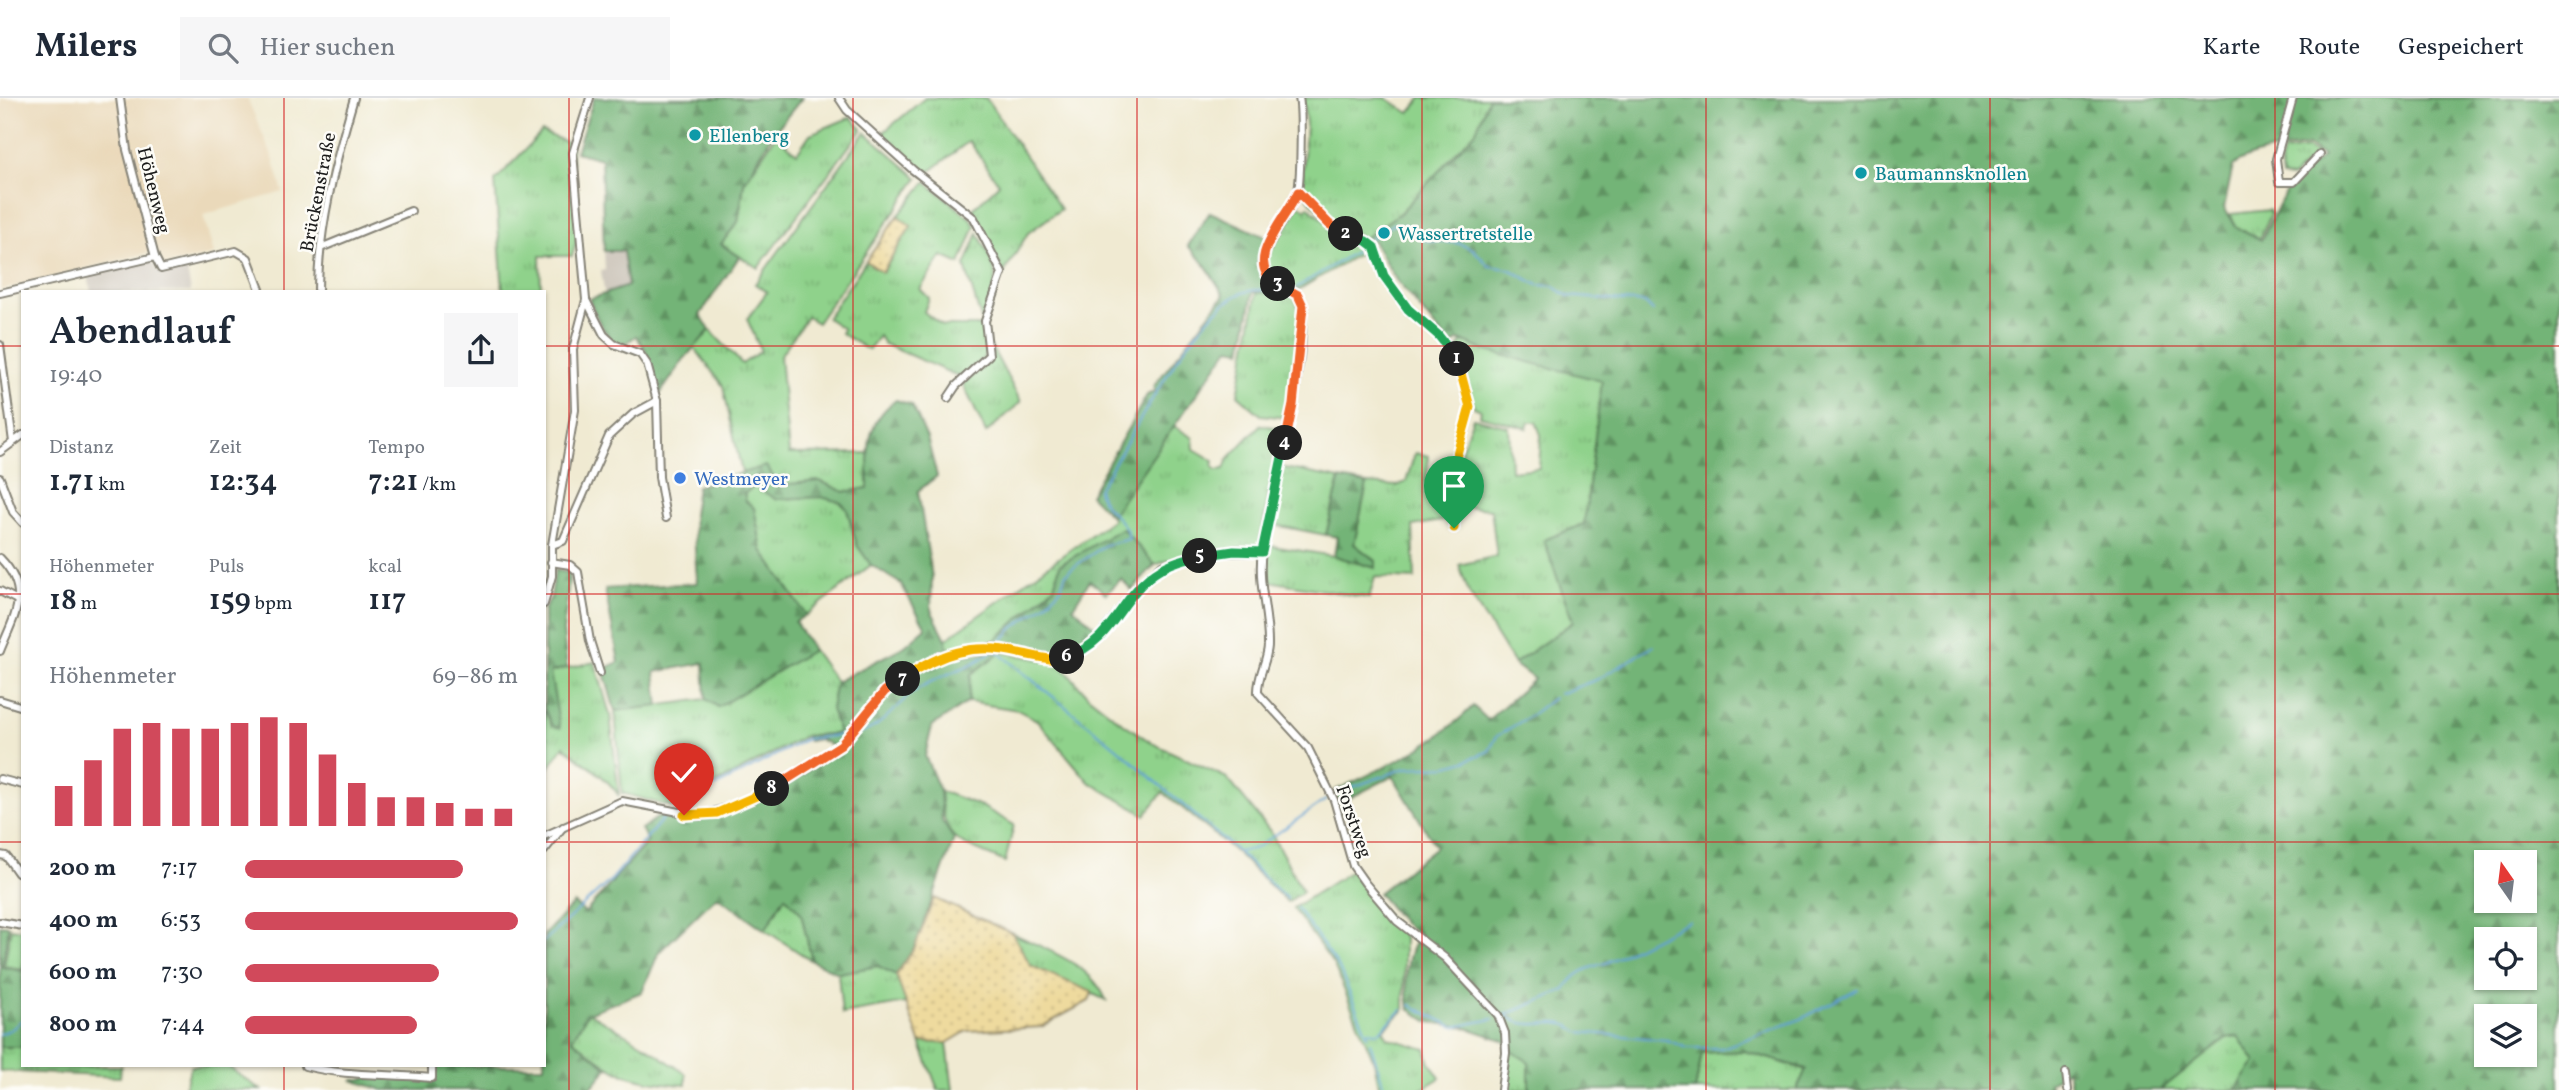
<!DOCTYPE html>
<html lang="de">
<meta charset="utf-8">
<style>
body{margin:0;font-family:Vollkorn,serif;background:#f6f6f7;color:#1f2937;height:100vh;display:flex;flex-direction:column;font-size:26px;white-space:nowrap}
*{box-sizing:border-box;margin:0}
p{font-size:23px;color:#747a83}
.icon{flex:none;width:38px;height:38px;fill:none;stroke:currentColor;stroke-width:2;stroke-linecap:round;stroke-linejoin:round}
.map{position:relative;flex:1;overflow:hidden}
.drawer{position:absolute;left:21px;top:192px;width:525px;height:777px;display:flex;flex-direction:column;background:#fff;border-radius:0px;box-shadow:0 2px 5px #0004}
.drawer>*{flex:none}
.needle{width:46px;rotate:346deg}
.fabs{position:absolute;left:2474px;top:752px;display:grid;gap:14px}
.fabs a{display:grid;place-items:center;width:63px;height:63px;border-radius:0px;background:#fff;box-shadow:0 2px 5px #0004;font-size:35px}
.pin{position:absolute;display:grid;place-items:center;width:60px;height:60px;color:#fff;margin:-72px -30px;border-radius:50% 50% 50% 0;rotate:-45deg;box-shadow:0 0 7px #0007}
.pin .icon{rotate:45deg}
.km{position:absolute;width:35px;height:35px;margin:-18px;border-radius:50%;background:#222;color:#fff;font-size:19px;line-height:35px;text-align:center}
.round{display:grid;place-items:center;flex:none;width:74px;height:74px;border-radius:0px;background:#f6f6f7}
.headline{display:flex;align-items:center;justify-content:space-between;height:119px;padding:0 28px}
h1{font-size:38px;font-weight:600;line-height:52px}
.figures{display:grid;grid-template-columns:repeat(3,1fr);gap:10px;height:119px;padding:7px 28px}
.figures div{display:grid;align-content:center}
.figures b{font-size:30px;font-weight:600}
.figures small{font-size:19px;font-weight:400}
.figures p{font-size:19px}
.chart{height:196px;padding:14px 28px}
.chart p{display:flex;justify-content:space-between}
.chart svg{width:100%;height:126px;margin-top:7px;stroke:#d1495b;stroke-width:6}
ul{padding:0 28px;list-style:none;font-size:23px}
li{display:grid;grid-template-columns:112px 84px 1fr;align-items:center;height:52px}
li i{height:18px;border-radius:9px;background:#d1495b}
header{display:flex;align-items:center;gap:42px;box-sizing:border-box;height:98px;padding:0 35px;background:#fff;border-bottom:2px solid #e0e1e3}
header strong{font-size:33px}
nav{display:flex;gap:38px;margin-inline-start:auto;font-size:24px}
.search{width:490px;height:63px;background:#f6f6f7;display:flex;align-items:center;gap:18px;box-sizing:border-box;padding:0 24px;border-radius:0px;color:#747a83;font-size:26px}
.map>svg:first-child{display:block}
.built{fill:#ead9ba}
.industrial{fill:#cac3b8}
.grass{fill:url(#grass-tufts);stroke:#567754;stroke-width:2}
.forest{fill:url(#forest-firs);stroke:#48684a;stroke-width:2;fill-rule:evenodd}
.sand{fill:url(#sand-dots);stroke:#857b5d;stroke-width:2}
.pitch{fill:#8fd28b;stroke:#567754;stroke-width:2}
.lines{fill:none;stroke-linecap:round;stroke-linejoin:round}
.stream{stroke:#61a1d4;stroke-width:2}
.minor-casing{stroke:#868377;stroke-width:10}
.minor{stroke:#fff;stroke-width:6}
.split-1-casing{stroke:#fff;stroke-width:14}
.split-2-casing{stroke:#fff;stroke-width:14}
.split-3-casing{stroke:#fff;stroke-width:14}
.split-4-casing{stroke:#fff;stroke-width:14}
.split-5-casing{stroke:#fff;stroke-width:14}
.split-6-casing{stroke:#fff;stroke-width:14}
.split-7-casing{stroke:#fff;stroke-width:14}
.split-8-casing{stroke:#fff;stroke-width:14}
.split-9-casing{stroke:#fff;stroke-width:14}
.split-1{stroke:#f5b400;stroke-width:9}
.split-2{stroke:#22a559;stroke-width:9}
.split-3{stroke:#f0652b;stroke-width:9}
.split-4{stroke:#f0652b;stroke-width:9}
.split-5{stroke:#22a559;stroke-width:9}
.split-6{stroke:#22a559;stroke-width:9}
.split-7{stroke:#f5b400;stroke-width:9}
.split-8{stroke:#f0652b;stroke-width:9}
.split-9{stroke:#f5b400;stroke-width:9}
.grid{fill:none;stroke:#d62828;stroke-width:2;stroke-opacity:0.55}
.culture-dot{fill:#0f9aa8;stroke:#fdfcf7;stroke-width:2.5}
.shop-dot{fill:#3f7fe0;stroke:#fdfcf7;stroke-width:2.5}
.labels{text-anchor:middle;stroke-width:5;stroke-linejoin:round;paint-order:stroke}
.culture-label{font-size:19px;fill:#0d838f;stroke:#fdfcf7;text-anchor:start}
.street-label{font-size:19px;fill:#1c1c1c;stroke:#fdfcf7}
.shop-label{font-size:19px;fill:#366cbe;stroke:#fdfcf7;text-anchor:start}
</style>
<header>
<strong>Milers</strong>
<div class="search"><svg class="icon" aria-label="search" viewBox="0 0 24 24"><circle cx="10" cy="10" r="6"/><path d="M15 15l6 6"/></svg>Hier suchen</div>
<nav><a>Karte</a><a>Route</a><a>Gespeichert</a></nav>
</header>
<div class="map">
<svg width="2559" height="992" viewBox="0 0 2559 992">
<defs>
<pattern id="grass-tufts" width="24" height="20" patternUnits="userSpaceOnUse" patternTransform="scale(1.75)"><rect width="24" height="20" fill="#8fd28b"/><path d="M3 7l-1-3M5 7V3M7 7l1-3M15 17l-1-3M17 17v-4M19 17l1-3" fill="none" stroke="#7bb477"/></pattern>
<pattern id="forest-firs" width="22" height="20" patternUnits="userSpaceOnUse" patternTransform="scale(1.75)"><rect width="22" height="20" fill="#73b477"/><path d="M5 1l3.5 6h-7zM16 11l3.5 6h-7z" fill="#5e9261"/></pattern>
<pattern id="sand-dots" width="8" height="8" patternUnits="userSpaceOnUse" patternTransform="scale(1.75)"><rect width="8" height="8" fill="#eeda9e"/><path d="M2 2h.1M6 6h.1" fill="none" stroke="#ccba88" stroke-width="1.8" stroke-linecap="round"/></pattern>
</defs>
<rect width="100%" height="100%" fill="#fdfcf7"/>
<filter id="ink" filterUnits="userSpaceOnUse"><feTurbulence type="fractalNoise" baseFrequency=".0143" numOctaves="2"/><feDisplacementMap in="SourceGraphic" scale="14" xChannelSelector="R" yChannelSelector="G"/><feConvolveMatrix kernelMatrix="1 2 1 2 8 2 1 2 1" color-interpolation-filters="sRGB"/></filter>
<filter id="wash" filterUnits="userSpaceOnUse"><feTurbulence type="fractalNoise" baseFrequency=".00686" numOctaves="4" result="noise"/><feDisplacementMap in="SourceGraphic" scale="28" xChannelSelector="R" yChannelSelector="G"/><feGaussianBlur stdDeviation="1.57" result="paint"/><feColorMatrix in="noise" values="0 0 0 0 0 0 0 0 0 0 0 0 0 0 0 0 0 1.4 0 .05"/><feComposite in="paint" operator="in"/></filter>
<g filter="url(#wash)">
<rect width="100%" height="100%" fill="#f0ead2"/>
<polygon class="built" points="4,0 247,0 273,60 283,94 203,117 214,156 162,168 156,153 0,192 0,2"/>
<g class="industrial">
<polygon points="623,152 628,189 605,198 601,173 605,172 604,153"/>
<polygon points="151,162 158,174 186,168 191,194 91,194 88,177"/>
</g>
<g class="grass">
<polygon points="925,0 986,0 1061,111 1028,135 1004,175 971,113 999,86 969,43 924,78 879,38"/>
<path d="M1303 0H1386L1409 15 1422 0H1489L1476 33 1401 114 1365 140C1341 131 1310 113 1302 87L1306 26Z"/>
<polygon points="851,19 862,31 758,170 721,146 738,124 744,85 776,37 797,55 810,36"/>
<polygon points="542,34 571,46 578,139 572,158 540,158 541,194 503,194 495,83"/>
<polygon points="865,34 918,80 817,225 807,219 780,258 789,356 868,355 868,390 844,394 820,383 779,387 765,369 742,375 723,288 694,249 710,232 742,266 761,253 747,221 767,194 755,186"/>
<polygon points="2307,51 2316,56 2292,80 2282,79 2280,64 2283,54"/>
<polygon points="926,84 971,121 975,128 960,166 942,158 920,191 929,200 924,214 943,228 982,228 986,250 984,260 960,279 884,246 879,238 868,252 841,235 843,231 827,220 866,163 883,174 911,128 898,118"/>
<polygon points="1296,106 1306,111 1308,108 1341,138 1370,149 1298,192 1272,177 1264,166"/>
<polygon points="2269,112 2271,116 2258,143 2237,129 2230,116"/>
<path d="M978 135C1001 179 999 179 982 224L965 168Z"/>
<polygon points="1257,193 1295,198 1300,215 1288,320 1261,317 1238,297"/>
<polygon points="1462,244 1603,283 1584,426 1544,442 1573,524 1514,566 1469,495 1459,467 1497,458 1491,411 1455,408 1457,364 1473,320 1509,329 1511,373 1539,370 1541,337 1536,324 1529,324 1527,330 1480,318 1481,312 1474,309 1458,251"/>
<polygon points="992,250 1021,304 986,335 963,286 990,262"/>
<polygon points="1260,327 1286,331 1272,379 1259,449 1189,455 1155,467 1122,431 1060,467 1054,489 992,545 946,551 946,541 1113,421 1111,418 1174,328 1193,340 1194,351 1214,363 1213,369 1217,372 1224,371 1228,361"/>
<polygon points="1415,355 1429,358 1426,383 1452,382 1452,421 1413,428 1415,481 1375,479 1369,500 1263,482 1265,447 1334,458 1375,470 1376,463 1354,446 1367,386 1397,388 1406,384"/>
<polygon points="1280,369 1340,381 1326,437 1269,426"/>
<polygon points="755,388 776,401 821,399 840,404 847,411 857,447 871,467 806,517 762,452 754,410 745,402 745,395"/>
<polygon points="813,552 836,584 831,611 839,635 805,638 672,709 622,695 615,613 706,601 718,608"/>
<polygon points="1001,554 1059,565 1088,598 1120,623 1152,645 1227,680 1270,733 1303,794 1287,804 1237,755 1163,694 1145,717 1089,684 1037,622 1018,612 968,604 971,576"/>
<path d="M595 564 610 617 619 698C606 677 583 666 564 648L544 677V610L552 628 550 574Z"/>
<path d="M940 693 981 708 1014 727 1005 764C959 743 944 748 940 693Z"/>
<polygon points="1351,773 1404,838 1404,912 1383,932 1388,940 1426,951 1430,965 1440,980 1420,992 1380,992 1374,963 1334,867 1293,810"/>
<polygon points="785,798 801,815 812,863 765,832"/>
<path d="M1012 835C1046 852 1091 865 1106 902L1031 868Z"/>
<polygon points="878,868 896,877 906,905 842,916 838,875"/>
<path d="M588 914 644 947 686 976V987C629 983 616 977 572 941Z"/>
<polygon points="2238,938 2256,964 2235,992 2160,992 2227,939"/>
<polygon points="920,944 947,945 953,992 938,992"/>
<polygon points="0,949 23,949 23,968 121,968 120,979 0,973"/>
<polygon points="1510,952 1529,964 1529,992 1506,992"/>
<polygon points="1744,953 1806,972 1797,992 1695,992 1702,954"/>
<polygon points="191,968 227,968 261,992 184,992"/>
</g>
<g class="forest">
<path d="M594 0H802L772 37 744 85 738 124 721 146 739 159 700 217 710 232 684 261 660 296 645 251 636 238 622 248C603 240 597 219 589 201L628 188 623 153H604L601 61 576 54Z"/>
<path d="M1489 0H2559V992H2235L2256 964 2238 938 2227 940 2160 992H2071L2067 972 2049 985 2052 992H1797L1806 971 1744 953 1702 955 1695 992H1529V964L1510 952 1503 942 1464 929 1429 924 1409 911C1405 888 1404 856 1420 837L1403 825 1378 795 1436 749 1393 678 1340 705 1334 693C1383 670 1435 648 1473 608L1488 622 1534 581 1514 566 1573 524 1544 442 1584 426 1602 283 1486 253 1459 242 1451 248 1396 182 1373 143 1365 140 1401 114 1476 33ZM2308 48 2323 58 2288 89 2261 142 2237 129 2224 110 2233 68C2253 53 2284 51 2308 48ZM2487 765H2525V803H2487ZM2487 842H2525V880H2487ZM2487 919H2525V957H2487Z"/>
<polygon points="1210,114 1270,141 1260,164 1261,174 1295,198 1253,194 1242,252 1229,250 1111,418 1090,397 1147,297 1155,293 1153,289 1224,197 1204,165 1188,148"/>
<path d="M896 302 912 307 927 340 937 378 918 393 932 479 931 512 946 541 948 558 1001 554 971 576 968 604 932 628 925 658 940 693 942 723 954 741 915 849 896 877 878 868 838 875 812 863 801 815 785 798 765 832 717 798 659 854 642 894 588 915 572 941 608 970 589 992H383L352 982 385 978 434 983 436 968H544V837L574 805 585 815 648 743 641 731 664 715C674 717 685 721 696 721 744 721 802 678 839 651L819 641 808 643 806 638 839 635 831 611 836 584 905 548 926 530 901 486 871 467 857 447 847 411 840 404 821 399 775 401 755 388 745 395V402L754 410 762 452 806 517 795 524 813 552 718 609 706 601 704 565 655 574 659 608 615 613 603 571 619 564 605 491 697 485 693 417 697 388 766 368 779 387 820 383 844 394 868 390C868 355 864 325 896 302Z"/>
<polygon points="1340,381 1367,386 1354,446 1376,463 1376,470 1334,458 1337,439 1326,437"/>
<path d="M1122 430 1155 467 1132 492 1121 481 1106 496 1090 482 1073 509 1100 533C1056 567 1040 550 992 545L1054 489 1060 467Z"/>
<polygon points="555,472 570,475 563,533 567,570 550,574 560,630 552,628 544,610 544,512 551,499"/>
<polygon points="0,827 9,828 2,869 23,873 23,949 0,949"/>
</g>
<g class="sand">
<polygon points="898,118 911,128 882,174 866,163"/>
<polygon points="934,800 1012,835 1031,868 1092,894 1089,903 1041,929 967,933 947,945 920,944 896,877 915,849"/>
</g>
<polygon class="pitch" points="11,830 23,832 23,871 4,868"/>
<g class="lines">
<g class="stream">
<polyline points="1371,140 1393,126 1406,127 1424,142 1457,145 1473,151 1489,168 1509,171 1538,187 1553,188 1568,198 1645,205 1653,213"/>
<polyline points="1297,189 1366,147"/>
<path d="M997 548 1013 530 1045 507 1061 490 1065 477 1072 470 1105 447 1129 441C1127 420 1101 412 1098 391 1130 346 1193 210 1245 194 1259 190 1273 192 1288 195"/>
<polyline points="995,552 1117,650 1238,754 1287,801"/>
<polyline points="1559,596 1598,581 1654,548"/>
<path d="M858 635C881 632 896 606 915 593 940 575 970 572 993 552"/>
<polyline points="1336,695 1406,670 1448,668 1465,663 1489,653 1497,638 1530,618 1553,600"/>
<polyline points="675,710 806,641 843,637"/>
<polyline points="1239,754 1256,750 1327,701"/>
<polyline points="1297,810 1338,868 1368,938"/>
<polyline points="544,843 612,781 665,718"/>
<polyline points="1410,907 1454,929 1493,921"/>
<path d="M1506 917C1532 938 1554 913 1579 934L1667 942 1687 950H1722L1801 921 1857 891"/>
<path d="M1503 918 1565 892C1573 875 1589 869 1606 865L1689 823"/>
<polyline points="1367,933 1379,934 1402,912"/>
<polyline points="0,936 12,931 23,921"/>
<polyline points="1370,944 1385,992"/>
</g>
</g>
</g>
<g filter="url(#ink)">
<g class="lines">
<defs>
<g id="minor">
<polyline points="839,0 847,12 913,72 974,120 1002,175 985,223 989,257 956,288 948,300"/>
<path d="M1299 0C1302 13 1301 87 1297 97 1288 121 1269 139 1262 164L1268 179 1298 197C1318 226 1268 409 1262 453 1257 486 1269 516 1268 548 1267 564 1257 579 1258 595L1308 650 1334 702 1353 768 1365 785 1397 823 1445 860 1498 917 1505 935 1506 955 1501 992"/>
<polyline points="2293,0 2276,61 2279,84 2294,84 2320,56"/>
<polyline points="1298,94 1335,131 1371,146 1384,178 1408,211 1438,237 1453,252 1457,263 1470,309 1455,363 1454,430"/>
<polyline points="323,149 411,113"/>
<polyline points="155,159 161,171 236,153 248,160 261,194"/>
<path d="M318 194C318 130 336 61 354 0"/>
<polyline points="0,195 155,159 127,52 120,0"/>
<polyline points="586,202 604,237 614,246 640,256 647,266 657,303 659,379 666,420"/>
<polyline points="0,247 13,344"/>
<polyline points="0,354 23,337"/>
<polyline points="0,380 13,414 23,425"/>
<polyline points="552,447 563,443 609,338 633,316 657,303"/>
<path d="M0 460C32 493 15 516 0 553"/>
<polyline points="551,464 570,467 578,474 590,543 600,575"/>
<polyline points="0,493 21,504"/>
<polyline points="544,506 552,478 552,447 575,312 573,251 586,202 573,55 590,0"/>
<polyline points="0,602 23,609"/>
<polyline points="0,681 23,687"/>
<polyline points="544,738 622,703 700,718 748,703 795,678 841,647 885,593 940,558 992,549 1046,560 1063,560 1085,550 1100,538 1137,489 1162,467 1216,455 1262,454"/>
<polyline points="544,753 563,729"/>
<polyline points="0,757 6,758 18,775 23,776"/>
<polyline points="0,824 23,828"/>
<path d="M305 968C349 979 387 975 432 980V968"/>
<polyline points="2066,975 2068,992"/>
</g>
</defs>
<use href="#minor" class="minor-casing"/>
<use href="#minor" class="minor"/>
</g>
</g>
<g class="lines" filter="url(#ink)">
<defs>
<polyline id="split-1" points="1454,430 1455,363 1470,309 1457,261"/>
<polyline id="split-2" points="1346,136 1366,143 1374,149 1384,178 1408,211 1438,237 1457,261"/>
<path id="split-3" d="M1278 186C1240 165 1287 120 1298 94L1329 126 1346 136"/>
<polyline id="split-4" points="1278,186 1298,197 1303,208 1293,307 1285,345"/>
<polyline id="split-5" points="1200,458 1234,453 1262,454 1285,345"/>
<path id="split-6" d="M1067 559C1129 538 1118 470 1200 458"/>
<path id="split-7" d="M903 581C940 555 974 544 1019 555 1035 558 1051 564 1067 559"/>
<polyline id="split-8" points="772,691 841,647 885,593 903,581"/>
<polyline id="split-9" points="684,717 717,715 772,691"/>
</defs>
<use href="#split-1" class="split-1-casing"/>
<use href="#split-2" class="split-2-casing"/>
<use href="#split-3" class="split-3-casing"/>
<use href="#split-4" class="split-4-casing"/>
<use href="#split-5" class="split-5-casing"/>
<use href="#split-6" class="split-6-casing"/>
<use href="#split-7" class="split-7-casing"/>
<use href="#split-8" class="split-8-casing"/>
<use href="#split-9" class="split-9-casing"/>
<use href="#split-1" class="split-1"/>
<use href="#split-2" class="split-2"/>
<use href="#split-3" class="split-3"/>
<use href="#split-4" class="split-4"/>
<use href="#split-5" class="split-5"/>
<use href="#split-6" class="split-6"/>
<use href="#split-7" class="split-7"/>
<use href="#split-8" class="split-8"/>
<use href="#split-9" class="split-9"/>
</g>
<path class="grid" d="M284 0V194M569 0V992M853 0V992M1137 0V992M1422 0V992M1706 0V992M1990 0V992M2275 0V992M0 248H23M544 248H2559M0 496H23M544 496H2559M0 744H23M544 744H2559M284 968V992"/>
<g class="culture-dot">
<circle cx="695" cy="37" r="7"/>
<circle cx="1861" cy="75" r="7"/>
<circle cx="1384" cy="135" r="7"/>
</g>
<circle class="shop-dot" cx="680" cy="380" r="7"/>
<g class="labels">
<g class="culture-label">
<text x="709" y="44">Ellenberg</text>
<text x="1875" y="82">Baumannsknollen</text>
<text x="1398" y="142">Wassertretstelle</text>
</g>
<g class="street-label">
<text transform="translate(155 92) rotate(76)" y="7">Höhenweg</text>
<text transform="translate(317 94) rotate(-79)" y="7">Brückenstraße</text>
<text transform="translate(1355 723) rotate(71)" y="7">Forstweg</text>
</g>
<g class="shop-label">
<text x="694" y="387">Westmeyer</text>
</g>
</g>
</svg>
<div class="fabs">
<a><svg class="needle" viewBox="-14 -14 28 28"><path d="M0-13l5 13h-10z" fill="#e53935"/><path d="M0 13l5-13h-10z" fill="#747a83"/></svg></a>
<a><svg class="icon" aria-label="locate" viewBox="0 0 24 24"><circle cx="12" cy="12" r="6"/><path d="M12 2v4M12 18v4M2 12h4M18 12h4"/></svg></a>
<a><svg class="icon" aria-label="layers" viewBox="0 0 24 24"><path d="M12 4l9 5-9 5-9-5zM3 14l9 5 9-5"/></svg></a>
</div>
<div class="pin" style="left:1454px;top:430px;background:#1e9e55"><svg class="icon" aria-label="arrive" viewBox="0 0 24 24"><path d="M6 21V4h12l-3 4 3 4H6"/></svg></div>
<div class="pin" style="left:684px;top:717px;background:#d93025"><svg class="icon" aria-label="check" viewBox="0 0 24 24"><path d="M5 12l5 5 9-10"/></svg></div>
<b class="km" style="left:1457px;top:261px">1</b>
<b class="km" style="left:1346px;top:136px">2</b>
<b class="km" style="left:1278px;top:186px">3</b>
<b class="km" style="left:1285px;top:345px">4</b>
<b class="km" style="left:1200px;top:458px">5</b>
<b class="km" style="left:1067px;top:559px">6</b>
<b class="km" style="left:903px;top:581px">7</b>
<b class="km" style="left:772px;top:691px">8</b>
<section class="drawer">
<div class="headline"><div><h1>Abendlauf</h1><p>19:40</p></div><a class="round"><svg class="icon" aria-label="share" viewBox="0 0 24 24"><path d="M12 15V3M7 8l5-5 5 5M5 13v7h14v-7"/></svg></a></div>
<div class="figures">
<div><p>Distanz</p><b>1.71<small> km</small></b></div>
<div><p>Zeit</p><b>12:34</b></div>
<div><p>Tempo</p><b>7:21<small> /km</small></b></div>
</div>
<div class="figures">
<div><p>Höhenmeter</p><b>18<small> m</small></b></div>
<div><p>Puls</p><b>159<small> bpm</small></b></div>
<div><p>kcal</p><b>117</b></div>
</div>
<div class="chart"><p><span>Höhenmeter</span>69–86 m</p>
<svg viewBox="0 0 160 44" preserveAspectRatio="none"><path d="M5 44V30M15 44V21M25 44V10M35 44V8M45 44V10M55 44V10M65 44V8M75 44V6M85 44V8M95 44V19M105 44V29M115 44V34M125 44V34M135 44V36M145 44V38M155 44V38"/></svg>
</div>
<ul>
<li><b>200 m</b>7:17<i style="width:80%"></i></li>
<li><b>400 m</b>6:53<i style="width:100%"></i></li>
<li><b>600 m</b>7:30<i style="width:71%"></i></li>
<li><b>800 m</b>7:44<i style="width:63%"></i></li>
</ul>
</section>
</div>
